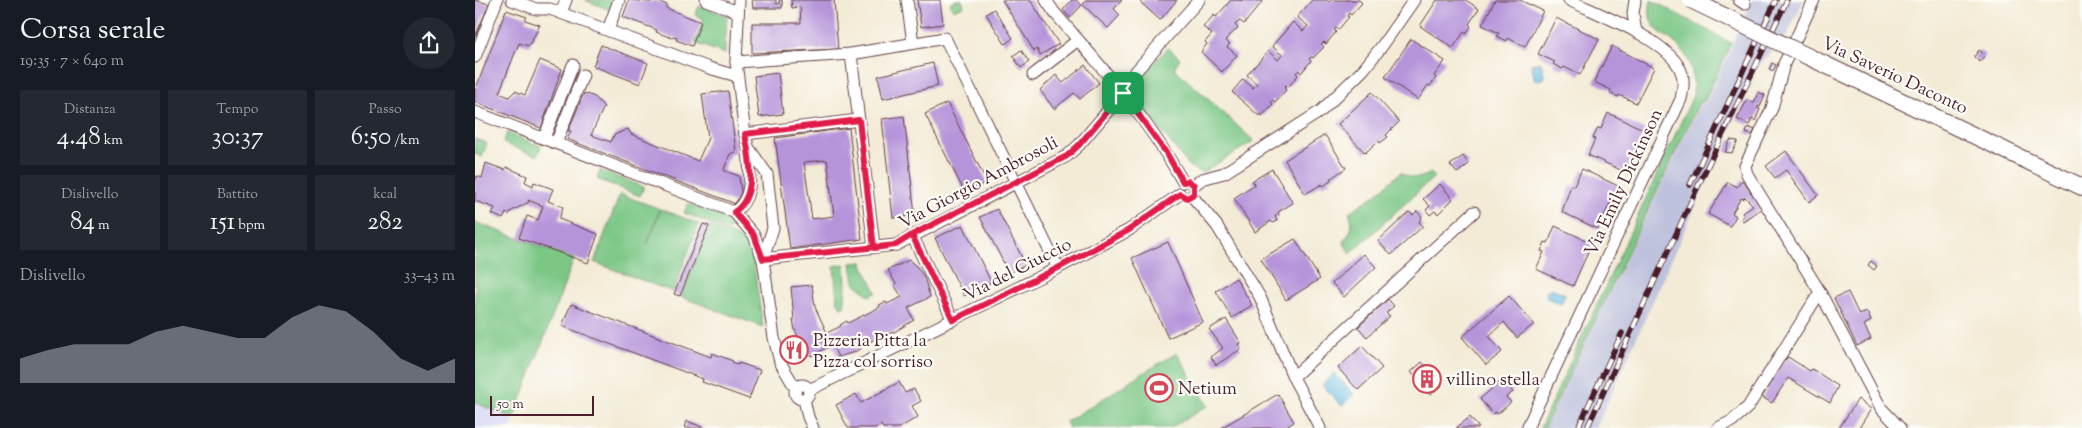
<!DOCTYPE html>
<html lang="it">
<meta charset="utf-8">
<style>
body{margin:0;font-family:"Sorts Mill Goudy",serif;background:#242831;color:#f1f3f6;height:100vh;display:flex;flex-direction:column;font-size:19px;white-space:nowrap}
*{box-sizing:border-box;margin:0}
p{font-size:16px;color:#9ea1a6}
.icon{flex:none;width:28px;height:28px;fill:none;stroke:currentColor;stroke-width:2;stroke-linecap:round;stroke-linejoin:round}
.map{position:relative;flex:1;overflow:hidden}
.side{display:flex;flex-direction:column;background:#171b24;width:475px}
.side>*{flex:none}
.scale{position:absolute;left:15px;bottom:12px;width:104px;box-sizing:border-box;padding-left:5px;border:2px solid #4a1f2b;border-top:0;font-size:14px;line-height:18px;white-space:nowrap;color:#4a1f2b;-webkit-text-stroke:4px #fdfcf7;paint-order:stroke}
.pin{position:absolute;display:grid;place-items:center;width:42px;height:42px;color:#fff;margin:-21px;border-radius:10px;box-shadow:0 2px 8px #0006}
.round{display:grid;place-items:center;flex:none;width:52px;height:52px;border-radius:26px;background:#242831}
.summary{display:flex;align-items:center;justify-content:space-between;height:85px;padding:0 20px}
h1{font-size:28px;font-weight:600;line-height:38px}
.metrics{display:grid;grid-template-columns:repeat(3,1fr);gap:8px;height:85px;padding:5px 20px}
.metrics div{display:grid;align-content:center;border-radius:0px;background:#242831;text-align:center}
.metrics b{font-size:25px;font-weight:600}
.metrics small{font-size:14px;font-weight:400}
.metrics p{font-size:14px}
.chart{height:140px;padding:10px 20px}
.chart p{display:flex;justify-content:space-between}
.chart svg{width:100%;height:90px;margin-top:5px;fill:#8c9099;opacity:.7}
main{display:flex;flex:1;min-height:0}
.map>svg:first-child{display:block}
.built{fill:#d7d7f8}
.industrial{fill:#bfc2dd}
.green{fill:#7bc786;stroke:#627358}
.water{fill:#68bbe4;stroke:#596d88}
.building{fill:#b694da;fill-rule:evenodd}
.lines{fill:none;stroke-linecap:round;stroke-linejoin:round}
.street-casing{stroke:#633e45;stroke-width:13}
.secondary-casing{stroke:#633e45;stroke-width:18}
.street{stroke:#fff;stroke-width:11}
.secondary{stroke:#fff;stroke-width:16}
.rail-casing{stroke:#4a1f2b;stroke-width:5.5}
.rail{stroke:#fdfcf7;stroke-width:4;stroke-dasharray:11;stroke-linecap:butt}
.secondary-bridge-casing{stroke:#633e45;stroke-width:18;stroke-linecap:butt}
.secondary-bridge{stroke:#fff;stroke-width:16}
.route-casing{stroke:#fff;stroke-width:10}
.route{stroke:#e11d48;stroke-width:6}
.labels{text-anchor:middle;stroke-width:4.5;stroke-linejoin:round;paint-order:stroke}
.street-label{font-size:18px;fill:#4a1f2b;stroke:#fdfcf7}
.poi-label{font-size:18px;fill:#4a1f2b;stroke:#fdfcf7;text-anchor:start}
</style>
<main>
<section class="side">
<div class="summary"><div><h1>Corsa serale</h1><p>19:35 · 7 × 640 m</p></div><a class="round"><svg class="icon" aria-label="share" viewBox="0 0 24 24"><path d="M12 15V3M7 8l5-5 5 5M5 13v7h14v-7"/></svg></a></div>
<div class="metrics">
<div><p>Distanza</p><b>4.48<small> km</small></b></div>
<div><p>Tempo</p><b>30:37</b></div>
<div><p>Passo</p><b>6:50<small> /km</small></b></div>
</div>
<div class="metrics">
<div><p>Dislivello</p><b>84<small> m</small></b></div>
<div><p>Battito</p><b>151<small> bpm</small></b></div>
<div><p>kcal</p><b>282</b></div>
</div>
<div class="chart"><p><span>Dislivello</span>33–43 m</p>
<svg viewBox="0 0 160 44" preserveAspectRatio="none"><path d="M0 44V32L10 28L20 25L30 25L40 25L50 19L60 16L70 19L80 22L90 22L100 12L110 6L120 9L130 19L140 32L150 38L160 32V44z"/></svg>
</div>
</section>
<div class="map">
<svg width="1607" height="428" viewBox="0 0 1607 428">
<rect width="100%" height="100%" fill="#fdfcf7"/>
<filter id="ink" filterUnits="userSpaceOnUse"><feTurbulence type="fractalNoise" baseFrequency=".02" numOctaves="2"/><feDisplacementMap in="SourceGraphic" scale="10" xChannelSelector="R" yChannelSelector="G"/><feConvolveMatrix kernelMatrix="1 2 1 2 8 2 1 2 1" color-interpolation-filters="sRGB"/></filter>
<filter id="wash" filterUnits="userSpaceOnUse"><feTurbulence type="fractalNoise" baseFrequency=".0096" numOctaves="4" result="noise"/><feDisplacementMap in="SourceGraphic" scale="20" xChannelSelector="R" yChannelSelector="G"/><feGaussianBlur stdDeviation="1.12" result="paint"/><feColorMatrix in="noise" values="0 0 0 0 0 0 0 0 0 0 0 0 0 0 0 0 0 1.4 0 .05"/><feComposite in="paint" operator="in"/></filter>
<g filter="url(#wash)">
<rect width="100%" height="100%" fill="#f3ebd6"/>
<polygon class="built" points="0,404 39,418 36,428 0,428"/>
<polygon class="industrial" points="1277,0 1329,0 1311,37 1283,66 1121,428 1070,428 1226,102 1230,104"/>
<g class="green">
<polygon points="110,0 139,0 135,10"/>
<polygon points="481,0 487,0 489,6 478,10 475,3"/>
<path d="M1176 0 1256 43 1229 102 1225 101 1069 428H1065L1218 96C1220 76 1216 57 1200 43 1190 34 1177 31 1175 16 1174 11 1175 5 1176 0Z"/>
<polygon points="224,6 252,16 250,54 220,43 229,19 220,15"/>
<path d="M693 48 705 58 699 68 779 141 728 172 722 171 714 166 661 99C658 79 681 62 693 48Z"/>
<polygon points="32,133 66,146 62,156 28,143"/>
<polygon points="0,139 12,143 7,157 0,154"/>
<polygon points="125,170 169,187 165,196 122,179"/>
<path d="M926 172C936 179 944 180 956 173L959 177 875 254 868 241C877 232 879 224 874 212L899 196Z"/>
<polygon points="145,194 185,209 172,245 186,209 224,224 198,292 119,262"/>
<polygon points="213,204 257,221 253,231 209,213"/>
<polygon points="0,222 99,259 39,418 0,403"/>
<polygon points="235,226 272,241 277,255 288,327 206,297"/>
<polygon points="387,262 401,292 395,296 379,283 376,263"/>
<path d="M369 264C372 280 371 292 369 307L366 308 362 300 359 266Z"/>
<polygon points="702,353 733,406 695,428 594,428 591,422 653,383 653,382"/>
</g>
<g class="water">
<polygon points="1066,62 1070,78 1060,81 1056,64"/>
<polygon points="1076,288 1090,294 1086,304 1072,298 1071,292"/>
<polygon points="859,373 879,394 867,406 847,385"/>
</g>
<g id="blocks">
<g class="building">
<polygon points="0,0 14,4 0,37"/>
<polygon points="154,0 176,2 179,0 192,5 191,8 226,22 217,46 201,40 202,38 198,37 197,38 181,32 182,30 148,17"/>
<polygon points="277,0 301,0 301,4 304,4 304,0 307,0 307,8 278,8"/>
<polygon points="316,0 359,0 363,49 277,53 277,23 326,23 325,7 317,8"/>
<polygon points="442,0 465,0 468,24 446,27"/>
<polygon points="527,0 555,0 584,44 565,55 562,49 559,51"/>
<polygon points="597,0 601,0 607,5 595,18 588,10"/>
<polygon points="611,0 647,0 639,9 645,15 633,28 608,5"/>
<polygon points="668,0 702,0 685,20 665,2"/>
<polygon points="756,0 788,1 769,24 765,21 762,23 760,25 763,28 750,40 755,44 752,47 762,55 747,72 726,52 732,44 730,42 737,34 728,27 739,15 741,17"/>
<polygon points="837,0 851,0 854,2 856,0 884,0 887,3 876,15 874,13 872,16 874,17 863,30 861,28 859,30 861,32 851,44 849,42 846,44 849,47 838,58 836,57 834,59 836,61 826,73 824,70 821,73 823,75 813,87 811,85 809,88 811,90 800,102 798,100 796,102 798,104 787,116 786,114 784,116 757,92 768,79 778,88 782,84 772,75 793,51 803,60 807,55 797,46 818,22 828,31 833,26 822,17"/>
<polygon points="962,0 991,0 1004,9 994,24 996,26 991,34 989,32 978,48 945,26"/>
<polygon points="1020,0 1045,0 1068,11 1050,47 1033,38 1032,41 1022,36 1024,33 1007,25"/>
<polygon points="519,9 538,38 530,44 511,14"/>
<polygon points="31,10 52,17 50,20 65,25 54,46 44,43 24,93 34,97 40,91 50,95 65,60 87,69 66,128 0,102 0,91"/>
<polygon points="1081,18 1124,39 1105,75 1089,67 1087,69 1078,64 1080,62 1063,54"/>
<polygon points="936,39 970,61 959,76 961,78 955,86 953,85 943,100 910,77"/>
<polygon points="126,45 173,63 165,84 118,66"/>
<polygon points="1137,46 1179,68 1161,103 1144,95 1143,97 1135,93 1136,90 1119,82"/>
<polygon points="546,50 554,62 546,68 538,56"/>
<polygon points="1504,50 1510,55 1505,62 1499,57"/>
<polygon points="458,63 463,86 408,99 403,76"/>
<polygon points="1297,63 1301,65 1298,71 1294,69"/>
<polygon points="610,65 624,83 605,99 599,93 579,109 565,90 581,75 588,83"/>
<polygon points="303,73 308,114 284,117 279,76"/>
<polygon points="253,91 261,152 255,154 249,169 250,171 264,176 266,192 261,204 92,139 96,131 93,131 109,93 120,97 129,107 116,135 136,142 139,135 153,129 156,134 223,161 233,138 227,94"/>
<polygon points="897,92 924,122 911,135 913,137 905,143 903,141 890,153 863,124"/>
<polygon points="1283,92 1290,95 1285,107 1283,106 1282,108 1285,109 1280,121 1277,119 1274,125 1262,119 1272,100 1279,103"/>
<polygon points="472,103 512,182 490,193 450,114"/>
<polygon points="1133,113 1170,130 1150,172 1113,155 1120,139 1118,138 1123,128 1126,129"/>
<polygon points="429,116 440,215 418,218 407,119"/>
<polygon points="1273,127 1280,130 1277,135 1271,133"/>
<path d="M374 128 387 239 315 249 300 138ZM352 160 359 216 337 219 329 162Z"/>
<polygon points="850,135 871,168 855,179 856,181 848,186 847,184 830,194 810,160"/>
<polygon points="1255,140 1263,141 1257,153 1250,152"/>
<polygon points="1311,151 1343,195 1334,202 1311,170 1300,178 1291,166"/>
<polygon points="988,156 994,164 982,173 975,165"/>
<polygon points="11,163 30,170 31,167 52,176 50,182 58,186 59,182 78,189 73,201 88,207 84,219 123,234 113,263 44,238 52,216 63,220 68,206 53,200 54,202 35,212 34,215 31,213 28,219 17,214 20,208 0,201 0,182 2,176 7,178"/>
<polygon points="797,169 818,203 803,212 804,215 800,216 802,221 798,223 796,221 780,232 759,198 780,184 777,181"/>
<polygon points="1107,169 1143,186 1123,229 1087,212 1096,185 1099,186"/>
<polygon points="1267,180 1287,208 1268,221 1266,218 1269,216 1267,213 1278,205 1270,197 1268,199 1266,198 1257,213 1261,216 1255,226 1233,214 1253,182 1262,187"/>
<polygon points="965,184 978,199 963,214 960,211 955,215 951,210 955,206 948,199"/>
<polygon points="522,209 551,265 534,273 505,217"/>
<polygon points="942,211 947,217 944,222 948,226 916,255 903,241 934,212 938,215"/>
<polygon points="228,224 234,226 205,296 199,294"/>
<polygon points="488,225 516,282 489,296 460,238"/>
<polygon points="1080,226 1117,243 1098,286 1061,269 1069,252 1066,251 1070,242 1073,243"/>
<polygon points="820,239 845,279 811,300 786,259"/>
<polygon points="693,242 728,322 693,338 657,258"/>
<polygon points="889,254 901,267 869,297 857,283"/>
<polygon points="434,260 443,268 449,277 455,297 433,308 439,320 419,332 398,340 380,352 363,357 357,345 336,356 326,344 320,330 318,320 319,320 316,287 337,285 340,307 352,333 366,326 365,325 372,321 373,323 405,307 404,305 411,302 412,304 427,297 419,285 421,284 413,270"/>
<polygon points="1396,261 1402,266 1399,270 1393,265"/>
<polygon points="761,278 777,305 757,318 741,291"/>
<polygon points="1373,292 1384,315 1392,312 1396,321 1389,325 1396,339 1382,346 1359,298"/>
<polygon points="1034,296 1059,324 1042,338 1029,322 1014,336 1027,352 1011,365 987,337"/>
<polygon points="913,299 919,306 911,313 915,316 892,337 883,327"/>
<polygon points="96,304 236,357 237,353 258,361 257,362 263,365 264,363 285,370 274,399 227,382 228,379 87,326"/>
<polygon points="751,319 766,343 763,344 766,349 741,365 736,357 748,348 734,329"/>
<polygon points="887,346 907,368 883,390 863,368"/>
<polygon points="1313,357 1335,371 1337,369 1363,386 1355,403 1313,378 1297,403 1287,397 1307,363"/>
<polygon points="947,362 967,386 955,395 936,372"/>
<polygon points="1027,380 1038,392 1031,397 1036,402 1023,414 1021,412 1018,414 1005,399"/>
<polygon points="424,382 430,393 439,389 446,401 437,406 443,417 424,428 408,428 406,425 400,428 373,428 361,405 381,394 386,403"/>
<polygon points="803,394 819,422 809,428 746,428"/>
<polygon points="1383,399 1396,409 1384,428 1364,428"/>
<polygon points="995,417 1004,428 981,428"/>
<polygon points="212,421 230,428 210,428"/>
</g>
</g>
</g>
<g filter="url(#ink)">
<use href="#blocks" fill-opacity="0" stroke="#633e45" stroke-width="1"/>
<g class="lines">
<defs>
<g id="street">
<polyline points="37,0 61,9 75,9 234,68 262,76"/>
<polyline points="231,0 263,12"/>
<polyline points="264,0 261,62 270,134 273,147 292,174 298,228 288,259 299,338 305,362 321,389"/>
<polyline points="432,0 438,43"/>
<path d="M571 0 579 12C626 66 673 119 708 182"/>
<polyline points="1160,0 1158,14 1161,32"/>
<polyline points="1264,0 1270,4"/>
<polyline points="1339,0 1309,64 1297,108 1270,166 1272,174 1345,292 1406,408 1425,428"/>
<polyline points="86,13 91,0"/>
<polyline points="133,30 144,0"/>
<polyline points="376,54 399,247"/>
<polyline points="0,57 22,0"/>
<polyline points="261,62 376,54 470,38 583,268"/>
<polyline points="558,75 603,40"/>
<polyline points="646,88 724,0"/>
<polyline points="0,112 259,212 279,235 288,259"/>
<polyline points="270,134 384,120"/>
<polyline points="69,138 98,65"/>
<polyline points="81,143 108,75"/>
<polyline points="719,185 727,179 749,173 846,111 888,70 907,46 939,0"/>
<polyline points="717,196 742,226 785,297 818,377 845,428"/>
<path d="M259 212C281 197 274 170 273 147"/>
<polyline points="437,235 478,320"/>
<polyline points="288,259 421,245 592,156 604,145 648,93"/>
<polyline points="818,377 999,212"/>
<circle cx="327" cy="392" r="7"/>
<polyline points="334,390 583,268 654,230 705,194"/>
<polyline points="329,399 333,417 338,428"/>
<path d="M1052 428 1206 99C1208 89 1210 78 1205 69 1191 39 1123 14 1094 0"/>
<polyline points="1243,428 1257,421 1273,407 1345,292"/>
</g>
<polyline id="secondary" points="1332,56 1607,187"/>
</defs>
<use href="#street" class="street-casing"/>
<use href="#secondary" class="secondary-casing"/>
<use href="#street" class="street"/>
<use href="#secondary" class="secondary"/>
<defs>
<g id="rail">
<polyline points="1215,185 1301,0"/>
<polyline points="1103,428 1147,333"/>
<polyline points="1112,428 1224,184 1312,0"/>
</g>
</defs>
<use href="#rail" class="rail-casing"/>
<use href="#rail" class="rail"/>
<defs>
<polyline id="secondary-bridge" points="1216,0 1332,56"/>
</defs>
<use href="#secondary-bridge" class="secondary-bridge-casing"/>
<use href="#secondary-bridge" class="secondary-bridge"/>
</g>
</g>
<g class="lines" filter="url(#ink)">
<defs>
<path id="route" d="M648 93 604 145 592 156 437 235 421 245 288 259 279 235 259 212C283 196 275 159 270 134L384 120 399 248 421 245 437 235 478 320 583 268 654 230 705 194 712 198 719 194V185L713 181 708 182 692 154 648 93"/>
</defs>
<use href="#route" class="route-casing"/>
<use href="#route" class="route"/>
</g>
<defs>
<symbol id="restaurant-ring" viewBox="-11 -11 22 22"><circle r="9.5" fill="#fdfcf7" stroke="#d1495b" stroke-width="1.5"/><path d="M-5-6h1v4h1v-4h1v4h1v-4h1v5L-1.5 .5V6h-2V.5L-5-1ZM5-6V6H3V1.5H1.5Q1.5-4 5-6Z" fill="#d1495b"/></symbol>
<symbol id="building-ring" viewBox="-11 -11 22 22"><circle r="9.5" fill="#fdfcf7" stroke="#d1495b" stroke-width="1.5"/><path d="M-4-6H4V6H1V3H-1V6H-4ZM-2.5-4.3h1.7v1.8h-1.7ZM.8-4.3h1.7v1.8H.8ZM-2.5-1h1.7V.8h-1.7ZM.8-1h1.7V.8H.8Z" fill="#d1495b"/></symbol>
<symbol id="stadium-ring" viewBox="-11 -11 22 22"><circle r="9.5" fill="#fdfcf7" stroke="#d1495b" stroke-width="1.5"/><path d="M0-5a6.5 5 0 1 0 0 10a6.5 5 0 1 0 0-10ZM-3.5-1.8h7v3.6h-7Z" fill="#d1495b"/></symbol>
</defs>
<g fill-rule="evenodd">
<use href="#restaurant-ring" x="303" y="334" width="32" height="32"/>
<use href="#building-ring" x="936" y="363" width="32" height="32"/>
<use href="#stadium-ring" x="668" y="372" width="32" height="32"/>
</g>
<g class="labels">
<g class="street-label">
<text transform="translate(1420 75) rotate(25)" y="6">Via Saverio Daconto</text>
<text transform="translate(503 182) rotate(-28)" y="6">Via Giorgio Ambrosoli</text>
<text transform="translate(1148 182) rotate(-65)" y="6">Via Emily Dickinson</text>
<text transform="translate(542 269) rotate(-27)" y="6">Via del Ciuccio</text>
</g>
<g class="poi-label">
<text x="338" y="346">Pizzeria Pitta la<tspan x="338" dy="21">Pizza col sorriso</tspan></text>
<text x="971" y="385">villino stella</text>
<text x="703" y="394">Netium</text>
</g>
</g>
</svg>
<div class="scale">50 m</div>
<div class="pin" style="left:648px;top:93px;background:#1e9e55"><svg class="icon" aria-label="arrive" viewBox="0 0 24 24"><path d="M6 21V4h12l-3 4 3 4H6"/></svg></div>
</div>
</main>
